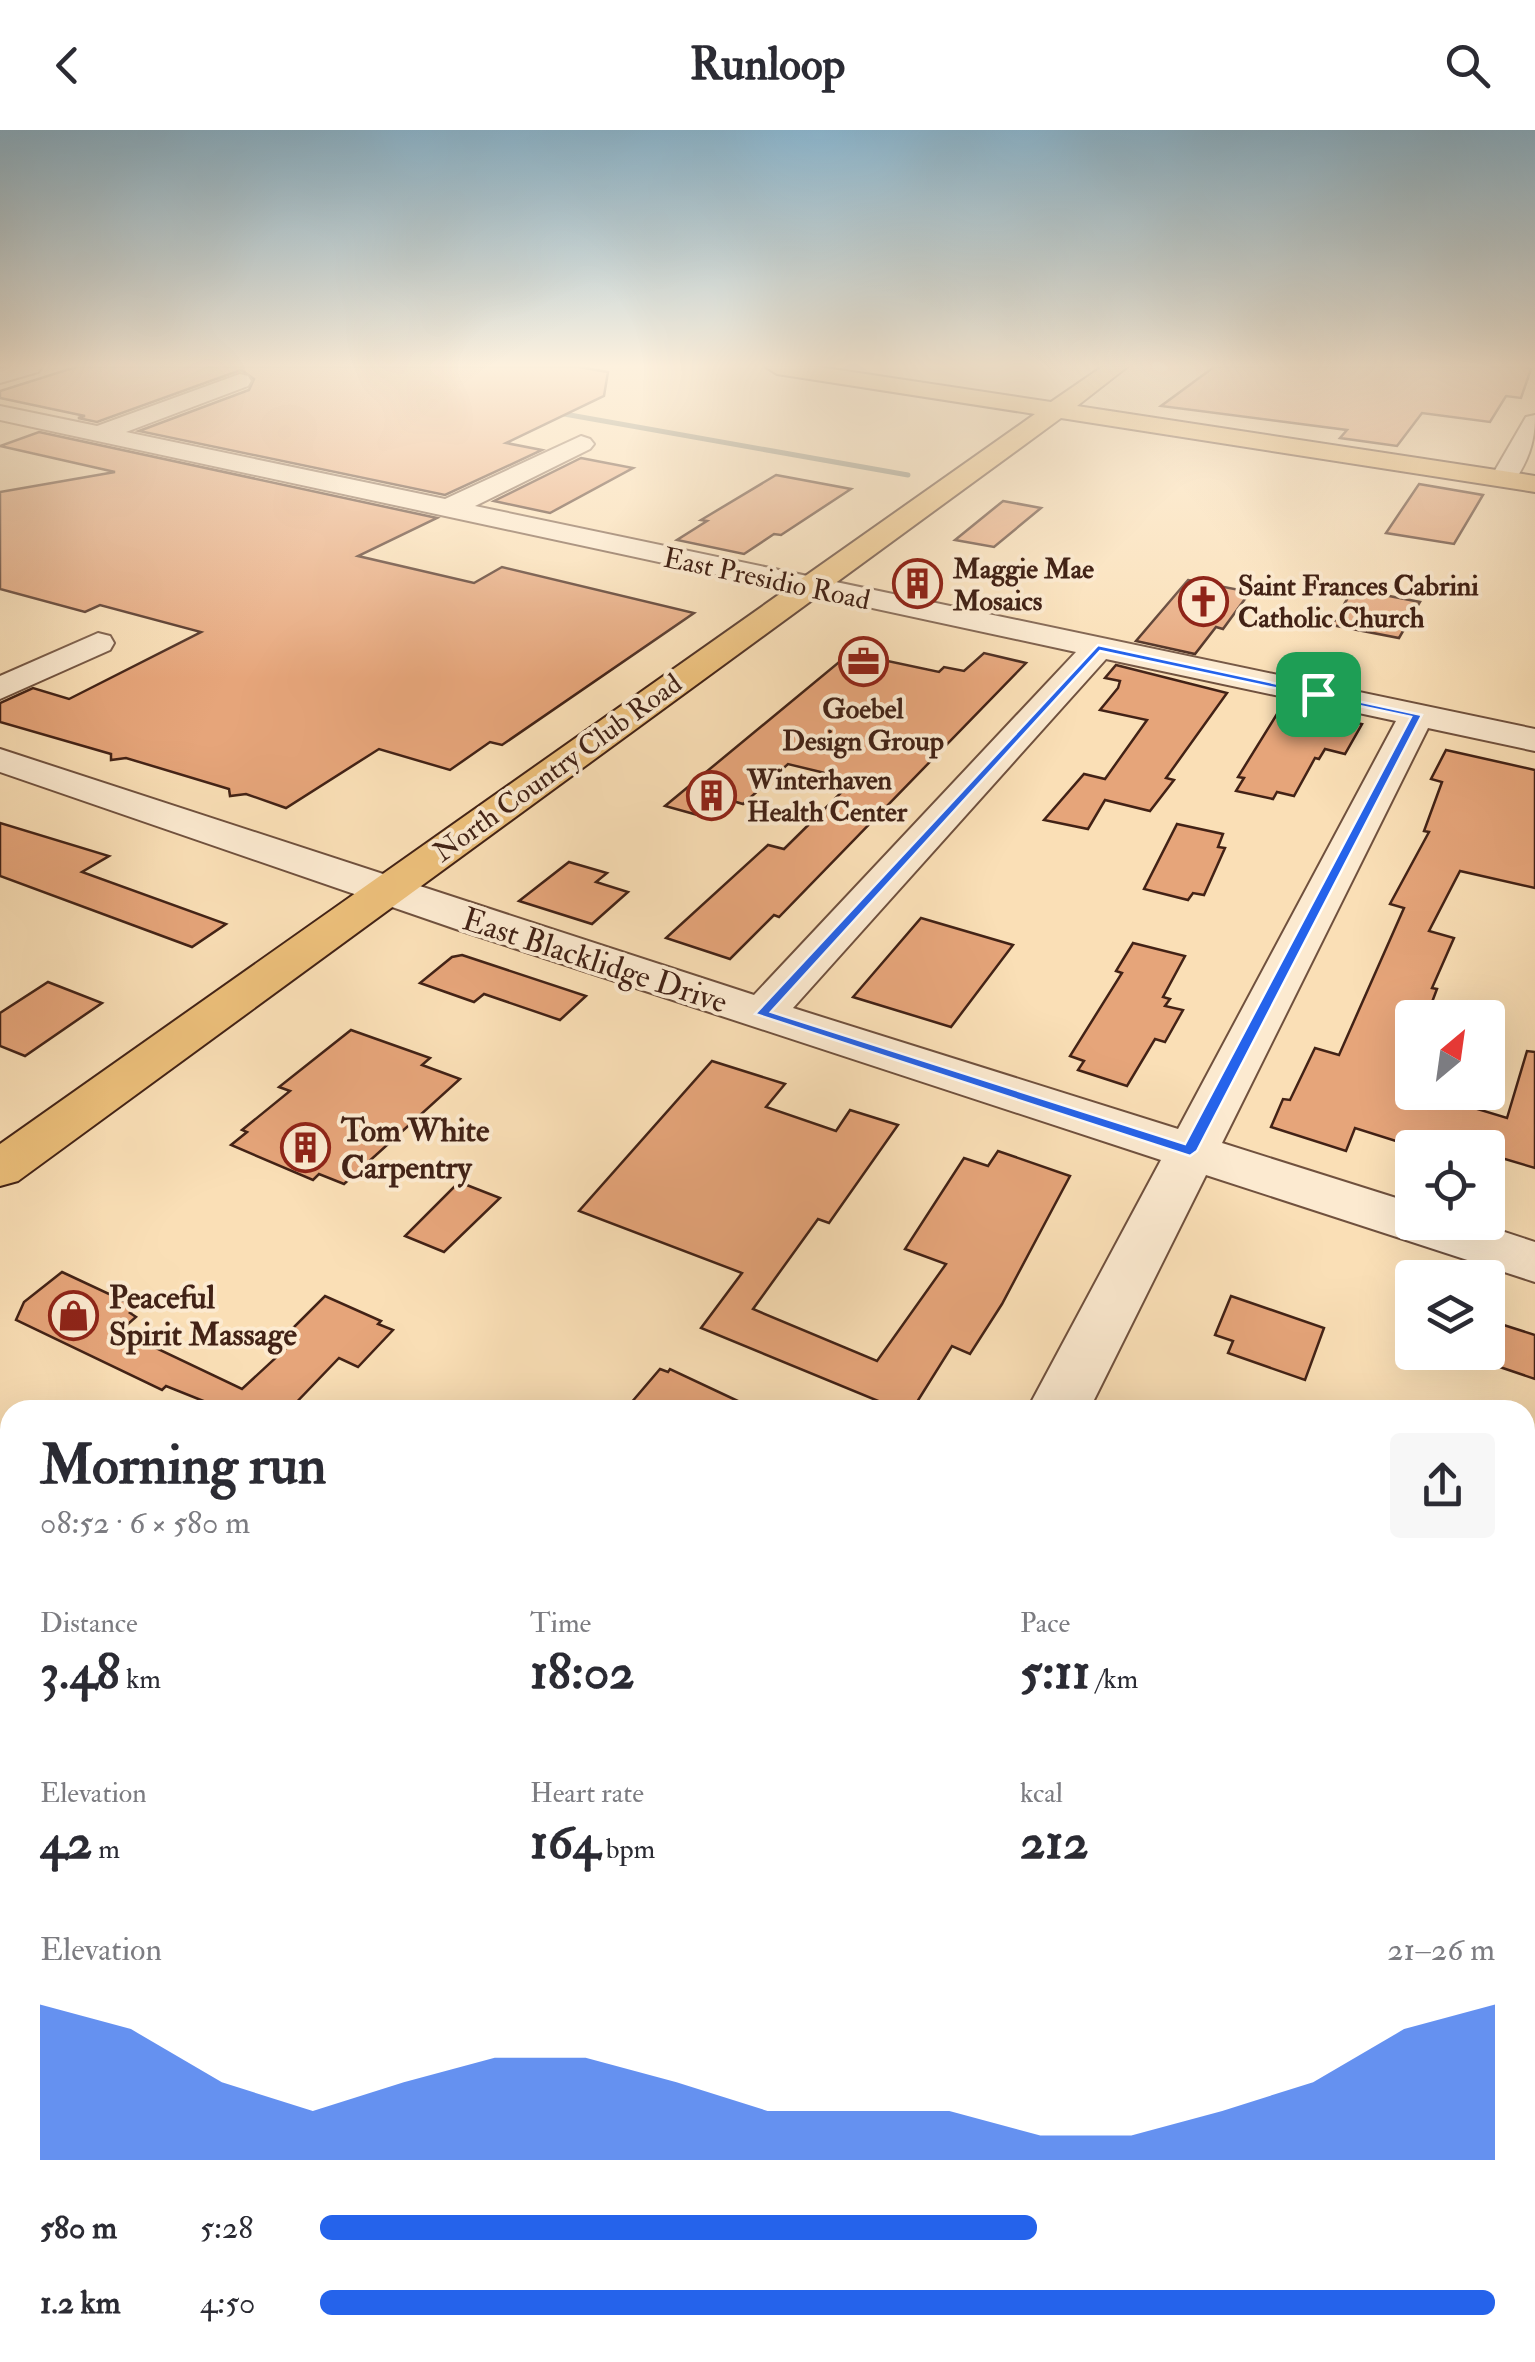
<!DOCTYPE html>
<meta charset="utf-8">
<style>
body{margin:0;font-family:"IM FELL Double Pica",serif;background:#f7f7f7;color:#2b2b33;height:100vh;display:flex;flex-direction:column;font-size:38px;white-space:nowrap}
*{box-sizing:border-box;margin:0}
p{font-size:32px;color:#7c7c81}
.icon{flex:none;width:55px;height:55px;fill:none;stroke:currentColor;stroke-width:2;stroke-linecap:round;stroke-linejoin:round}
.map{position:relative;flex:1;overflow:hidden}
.sheet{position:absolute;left:0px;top:1270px;width:1535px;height:962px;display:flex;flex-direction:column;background:#fff;border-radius:30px 30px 0 0;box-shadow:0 10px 40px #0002}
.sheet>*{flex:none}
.needle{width:65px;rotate:29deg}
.controls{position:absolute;left:1395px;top:870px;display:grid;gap:20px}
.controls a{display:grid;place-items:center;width:110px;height:110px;border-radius:10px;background:#fff;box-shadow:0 10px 40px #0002;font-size:50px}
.pin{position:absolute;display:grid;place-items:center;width:85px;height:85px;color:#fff;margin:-42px;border-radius:20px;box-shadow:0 5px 15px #0006}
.round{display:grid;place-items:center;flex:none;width:105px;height:105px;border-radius:10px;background:#f7f7f7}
.summary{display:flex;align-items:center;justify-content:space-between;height:170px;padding:0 40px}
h1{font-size:55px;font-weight:700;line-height:75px}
.metrics{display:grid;grid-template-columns:repeat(3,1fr);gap:15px;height:170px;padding:10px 40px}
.metrics div{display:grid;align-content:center}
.metrics b{font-size:50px;font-weight:700}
.metrics small{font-size:28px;font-weight:400}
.metrics p{font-size:28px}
.chart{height:280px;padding:20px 40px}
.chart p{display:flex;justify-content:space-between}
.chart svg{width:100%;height:180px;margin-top:10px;fill:#2563eb;opacity:.7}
ul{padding:0 40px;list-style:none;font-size:32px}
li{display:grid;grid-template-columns:160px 120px 1fr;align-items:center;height:75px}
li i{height:25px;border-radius:12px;background:#2563eb}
header{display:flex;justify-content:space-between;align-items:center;height:130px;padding:0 40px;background:#fff;font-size:45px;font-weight:700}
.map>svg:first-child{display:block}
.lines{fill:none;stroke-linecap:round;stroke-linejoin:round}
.stream{stroke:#797e72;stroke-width:5}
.building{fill:#e6a57a;stroke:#422216;stroke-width:2.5}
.minor-casing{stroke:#70513e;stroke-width:4}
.major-casing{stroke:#422216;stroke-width:4}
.minor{fill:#fcead0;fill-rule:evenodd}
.major{fill:#edc07b;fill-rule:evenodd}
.route{fill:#2563eb;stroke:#fff;stroke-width:2.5;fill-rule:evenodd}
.labels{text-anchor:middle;stroke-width:8;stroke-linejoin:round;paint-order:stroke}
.far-poi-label{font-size:28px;font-weight:bold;fill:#422216;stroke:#fcead0;text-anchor:start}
.far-street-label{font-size:28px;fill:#422216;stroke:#fcead0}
.street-label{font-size:32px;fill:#422216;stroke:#fcead0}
.poi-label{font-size:32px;font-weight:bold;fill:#422216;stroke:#fcead0;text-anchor:start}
</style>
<header><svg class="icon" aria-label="back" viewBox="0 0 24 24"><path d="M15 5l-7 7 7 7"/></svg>Runloop<svg class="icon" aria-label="search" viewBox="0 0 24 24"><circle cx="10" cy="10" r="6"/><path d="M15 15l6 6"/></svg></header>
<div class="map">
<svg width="1535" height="2232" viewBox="0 0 1535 2232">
<rect width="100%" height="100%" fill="#fadfb6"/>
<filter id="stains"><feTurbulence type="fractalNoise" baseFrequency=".002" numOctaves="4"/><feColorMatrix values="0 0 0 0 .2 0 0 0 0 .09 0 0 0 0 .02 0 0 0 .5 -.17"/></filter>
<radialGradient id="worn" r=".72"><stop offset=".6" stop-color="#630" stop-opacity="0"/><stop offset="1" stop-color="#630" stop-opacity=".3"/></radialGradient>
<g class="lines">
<polyline class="stream" points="553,282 908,345"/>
</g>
<g class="building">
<polygon points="76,237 579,237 608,242 604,266 506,313 542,320 445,365 139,301 249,260 254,249 241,240 97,292 78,288 85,286 0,268 0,261"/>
<polygon points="1214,237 1525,237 1531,239 1521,268 1506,266 1490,292 1422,283 1397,316 1340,308 1347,300 1161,276"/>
<polygon points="39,302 437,388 358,426 474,453 502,437 694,483 502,615 490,612 450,640 379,619 286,678 246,664 230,666 229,659 126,628 111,630 111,624 0,592 0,573 33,558 69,569 201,502 100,475 85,482 0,459 0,362 115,342 0,316"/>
<polygon points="581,328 633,338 550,383 494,371"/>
<polygon points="776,345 851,359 781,405 774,404 744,424 677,410 707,391 701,390"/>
<polygon points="1419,354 1483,365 1454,414 1386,403"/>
<polygon points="1003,371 1041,378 994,417 955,410"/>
<polygon points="1188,450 1250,462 1223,499 1216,497 1195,524 1136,511"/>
<polygon points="1353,459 1420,472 1399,508 1332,495"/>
<polygon points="850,523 939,542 944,537 964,541 984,523 1026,533 779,787 774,785 730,829 666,808 768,715 784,719 854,650 788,634 743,674 726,669 705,687 665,676"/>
<polygon points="1116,535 1227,563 1166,648 1174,650 1150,681 1105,670 1088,699 1044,690 1084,644 1105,649 1147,590 1100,580 1118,558 1120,551 1105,548"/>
<polygon points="1311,583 1362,594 1345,624 1325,619 1319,629 1315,628 1294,666 1277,662 1273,669 1236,661 1244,648 1238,647 1277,584 1306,591"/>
<polygon points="1446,620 1535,640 1535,758 1460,741 1429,801 1454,808 1432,858 1437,859 1426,888 1412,888 1412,962 1446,962 1444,969 1507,988 1527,921 1535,922 1535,1038 1488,1024 1488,1018 1450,1013 1449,1018 1418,1018 1355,998 1346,1021 1271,997 1283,969 1290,970 1315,918 1339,925 1404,778 1390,774 1429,702 1424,701 1442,652 1431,649"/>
<polygon points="0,693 109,726 82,742 226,794 192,817 0,746"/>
<polygon points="1177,694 1223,704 1218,717 1225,718 1204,765 1193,763 1188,770 1144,759"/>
<polygon points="569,732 607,743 596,752 628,762 592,794 519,771"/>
<polygon points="921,788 1013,815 951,897 853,867"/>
<polygon points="1133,813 1185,826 1163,867 1170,869 1165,876 1183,880 1165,912 1155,909 1127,956 1078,940 1084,931 1070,926 1122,843 1116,841"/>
<polygon points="462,825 586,866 560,890 484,864 474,872 420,853 452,827"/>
<polygon points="48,852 102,873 25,926 0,916 0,883"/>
<polygon points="351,900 430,928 422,935 460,949 344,1054 319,1044 313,1050 231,1015 247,1002 242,1000 290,961 279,957"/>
<polygon points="712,931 785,954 766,977 836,1001 850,980 898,995 829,1093 818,1089 753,1179 877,1231 946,1134 905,1119 964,1028 988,1036 998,1021 1070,1046 1002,1174 970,1224 952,1216 912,1280 900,1280 701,1198 742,1143 579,1081"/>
<polygon points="459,1052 500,1068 444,1122 405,1106"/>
<polygon points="62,1142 137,1177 130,1183 136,1187 120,1201 242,1259 296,1209 287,1204 325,1166 381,1191 378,1194 393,1200 358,1237 339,1228 289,1280 219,1280 221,1278 166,1256 162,1260 16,1190 24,1172"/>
<polygon points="1231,1166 1324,1198 1305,1250 1228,1223 1233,1211 1215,1205"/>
<polygon points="1488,1190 1535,1205 1535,1249 1488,1233"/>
<polygon points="660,1239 668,1242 670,1239 757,1280 625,1280"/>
</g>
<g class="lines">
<defs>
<g id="minor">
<polygon points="7,237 41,237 38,242 0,253 0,239"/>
<path d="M240 244 248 246 251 251 248 256 126 302 445 369 581 306 590 309 594 314 590 319 475 376 1535 599V621L1428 598 1222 1013 1412 1073V1092H1474L1535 1112V1152L1206 1045 1089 1280H1027L1161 1030 456 799 0 642V619L754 865 1076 522 0 290V276L97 296ZM1106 529 1396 591 1178 999 793 878Z"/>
<path d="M1535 285C1535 313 1528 331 1512 355H1494L1490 349 1526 287Z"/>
<polygon points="98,503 110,506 114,513 110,520 0,569 0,546"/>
<polygon points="1525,1640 1535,1644 1535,1719 1525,1715"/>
<polygon points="0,1744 10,1748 10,1831 0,1827"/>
<polygon points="517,2222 691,2222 695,2232 513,2232"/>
</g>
<polygon id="major" points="766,237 819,237 1051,272 1102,237 1127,237 1077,276 1535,346 1535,362 1061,288 18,1051 0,1056 0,1014 1035,284 777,244"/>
</defs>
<use href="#minor" class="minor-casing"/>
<use href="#major" class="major-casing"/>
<use href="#minor" class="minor"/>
<use href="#major" class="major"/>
</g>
<linearGradient id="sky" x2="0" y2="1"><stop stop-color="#8ab7d1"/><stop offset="0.43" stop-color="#fdf1de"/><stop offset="1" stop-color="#fdf1de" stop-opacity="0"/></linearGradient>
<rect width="1535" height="549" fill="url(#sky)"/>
<path class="route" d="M1098 515 1422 585 1197 1021 1190 1026 755 884ZM1100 521 1411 587 1185 1014 771 882Z"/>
<defs>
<symbol id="building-ring" viewBox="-11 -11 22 22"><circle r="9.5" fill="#fcead0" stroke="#8f2418" stroke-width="1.5"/><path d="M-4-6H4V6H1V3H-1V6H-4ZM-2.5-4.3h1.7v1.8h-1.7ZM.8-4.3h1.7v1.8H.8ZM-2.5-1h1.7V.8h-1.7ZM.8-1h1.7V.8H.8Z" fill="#8f2418"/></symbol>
<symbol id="church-ring" viewBox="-11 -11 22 22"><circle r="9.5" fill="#fcead0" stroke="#8f2418" stroke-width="1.5"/><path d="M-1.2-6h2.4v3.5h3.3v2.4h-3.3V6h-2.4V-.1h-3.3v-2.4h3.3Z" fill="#8f2418"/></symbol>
<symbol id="office-ring" viewBox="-11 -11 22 22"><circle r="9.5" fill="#fcead0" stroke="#8f2418" stroke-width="1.5"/><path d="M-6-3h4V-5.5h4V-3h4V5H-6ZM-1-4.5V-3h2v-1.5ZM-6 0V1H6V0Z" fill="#8f2418"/></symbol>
<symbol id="shop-ring" viewBox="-11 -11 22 22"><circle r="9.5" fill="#fcead0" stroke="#8f2418" stroke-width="1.5"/><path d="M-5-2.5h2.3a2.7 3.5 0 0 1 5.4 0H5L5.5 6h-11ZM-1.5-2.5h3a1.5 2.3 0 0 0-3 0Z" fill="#8f2418"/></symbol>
</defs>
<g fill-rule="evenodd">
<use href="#building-ring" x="890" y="426" width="55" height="55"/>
<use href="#church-ring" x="1176" y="444" width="55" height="55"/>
<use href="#office-ring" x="836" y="504" width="55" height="55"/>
<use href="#building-ring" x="684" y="638" width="55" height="55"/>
<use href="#building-ring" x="278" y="990" width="55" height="55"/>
<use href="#shop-ring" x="46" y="1158" width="55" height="55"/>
</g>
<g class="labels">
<g class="far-poi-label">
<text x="953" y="448">Maggie Mae<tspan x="953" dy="32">Mosaics</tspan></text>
<text x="1238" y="465">Saint Frances Cabrini<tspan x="1238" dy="32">Catholic Church</tspan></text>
<text x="863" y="588" text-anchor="middle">Goebel<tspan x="863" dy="32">Design Group</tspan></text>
<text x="747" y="659">Winterhaven<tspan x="747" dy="32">Health Center</tspan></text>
</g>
<g class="far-street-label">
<text transform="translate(767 448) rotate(12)" y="10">East Presidio Road</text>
<text transform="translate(557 637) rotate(-36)" y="10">North Country Club Road</text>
</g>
<g class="street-label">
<text transform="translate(595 830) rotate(18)" y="11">East Blacklidge Drive</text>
</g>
<g class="poi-label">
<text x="341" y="1011">Tom White<tspan x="341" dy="37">Carpentry</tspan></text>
<text x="109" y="1178">Peaceful<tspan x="109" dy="37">Spirit Massage</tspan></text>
</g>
</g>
<rect width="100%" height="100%" filter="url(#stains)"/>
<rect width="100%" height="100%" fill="url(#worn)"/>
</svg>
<div class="controls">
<a><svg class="needle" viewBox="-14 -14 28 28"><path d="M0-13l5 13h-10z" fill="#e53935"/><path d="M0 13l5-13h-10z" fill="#7c7c81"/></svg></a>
<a><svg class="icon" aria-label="locate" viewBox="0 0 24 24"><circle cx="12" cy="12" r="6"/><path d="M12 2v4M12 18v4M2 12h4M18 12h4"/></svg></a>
<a><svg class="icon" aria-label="layers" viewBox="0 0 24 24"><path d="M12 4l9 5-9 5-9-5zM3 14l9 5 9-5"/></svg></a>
</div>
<div class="pin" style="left:1318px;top:564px;background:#1e9e55"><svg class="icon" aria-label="arrive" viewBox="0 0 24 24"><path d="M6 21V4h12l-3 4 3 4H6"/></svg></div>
<section class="sheet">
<div class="summary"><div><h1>Morning run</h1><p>08:52 · 6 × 580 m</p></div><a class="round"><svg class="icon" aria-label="share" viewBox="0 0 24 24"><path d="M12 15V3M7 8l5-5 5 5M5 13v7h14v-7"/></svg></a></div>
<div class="metrics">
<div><p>Distance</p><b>3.48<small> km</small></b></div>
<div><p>Time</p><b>18:02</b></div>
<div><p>Pace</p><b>5:11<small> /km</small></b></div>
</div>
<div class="metrics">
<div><p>Elevation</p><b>42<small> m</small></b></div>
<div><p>Heart rate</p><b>164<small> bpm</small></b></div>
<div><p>kcal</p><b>212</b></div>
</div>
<div class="chart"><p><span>Elevation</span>21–26 m</p>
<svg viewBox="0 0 160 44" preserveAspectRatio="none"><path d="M0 44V6L10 12L20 25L30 32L40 25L50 19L60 19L70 25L80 32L90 32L100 32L110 38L120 38L130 32L140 25L150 12L160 6V44z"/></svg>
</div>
<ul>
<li><b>580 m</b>5:28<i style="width:61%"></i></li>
<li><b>1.2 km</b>4:50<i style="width:100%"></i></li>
</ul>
</section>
</div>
